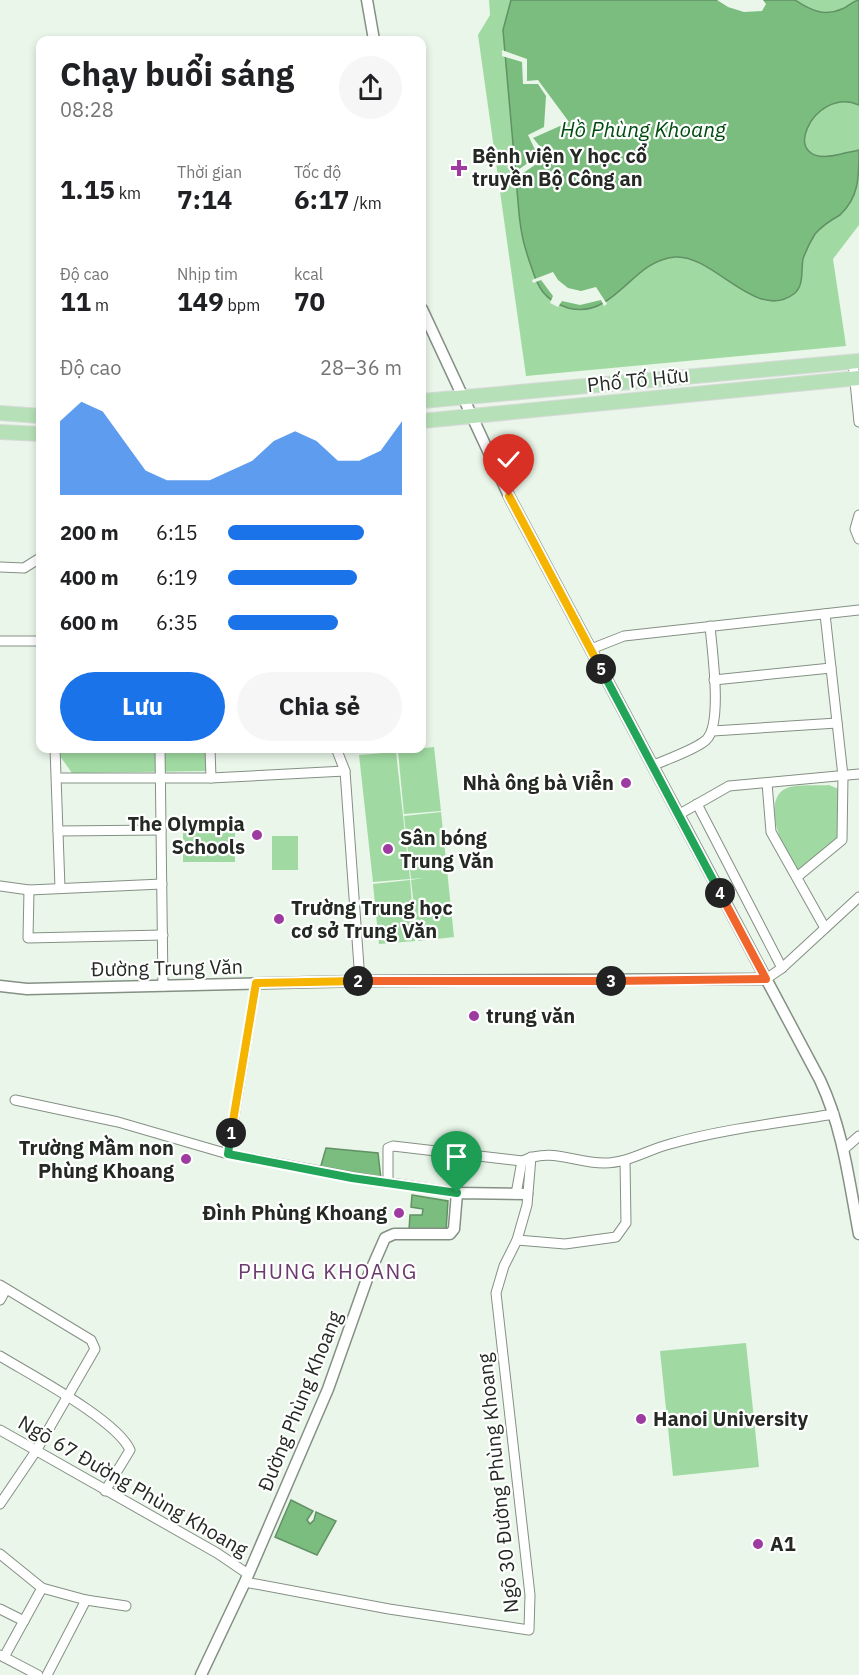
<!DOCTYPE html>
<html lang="vi">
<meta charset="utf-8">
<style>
body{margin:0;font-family:"IBM Plex Sans",sans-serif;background:#f6f6f6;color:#202124;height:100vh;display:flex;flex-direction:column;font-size:22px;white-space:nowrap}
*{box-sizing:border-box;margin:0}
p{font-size:20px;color:#757577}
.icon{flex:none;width:33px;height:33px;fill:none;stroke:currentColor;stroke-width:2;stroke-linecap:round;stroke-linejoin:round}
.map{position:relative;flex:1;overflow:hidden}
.drawer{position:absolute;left:36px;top:36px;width:390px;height:717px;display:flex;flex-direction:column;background:#fff;border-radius:12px;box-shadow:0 3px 9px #0003}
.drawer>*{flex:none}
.pin{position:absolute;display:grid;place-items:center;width:51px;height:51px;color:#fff;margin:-62px -26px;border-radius:50% 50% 50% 0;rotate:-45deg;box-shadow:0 0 6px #0007}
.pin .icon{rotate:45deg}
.km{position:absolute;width:30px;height:30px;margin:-15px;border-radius:50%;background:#222;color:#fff;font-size:16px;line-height:30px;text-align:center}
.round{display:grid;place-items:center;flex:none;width:63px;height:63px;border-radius:32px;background:#f6f6f6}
.head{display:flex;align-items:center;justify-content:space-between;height:102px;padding:0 24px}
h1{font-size:33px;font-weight:700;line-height:45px}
.figures{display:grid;grid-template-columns:repeat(3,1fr);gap:9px;height:102px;padding:6px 24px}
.figures div{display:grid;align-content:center}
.figures b{font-size:26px;font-weight:700}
.figures small{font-size:16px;font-weight:400}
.figures p{font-size:16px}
.chart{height:168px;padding:12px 24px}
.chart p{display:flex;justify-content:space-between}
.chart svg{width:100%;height:108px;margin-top:6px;fill:#1a73e8;opacity:.7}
.button{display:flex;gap:12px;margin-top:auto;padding:12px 24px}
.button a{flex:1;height:69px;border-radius:36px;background:#1a73e8;color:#fff;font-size:24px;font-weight:700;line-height:69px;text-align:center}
.button a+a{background:#f6f6f6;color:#202124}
ul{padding:0 24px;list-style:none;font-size:20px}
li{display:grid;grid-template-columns:96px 72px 1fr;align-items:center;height:45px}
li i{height:15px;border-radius:8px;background:#1a73e8}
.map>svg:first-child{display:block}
.park{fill:#a0daa2}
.water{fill:#7bbd7f;stroke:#619164;stroke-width:1.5}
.pier{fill:#e9f6e9}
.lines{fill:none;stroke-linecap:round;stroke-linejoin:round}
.minor-casing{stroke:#859085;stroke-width:11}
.tertiary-casing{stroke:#859085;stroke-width:13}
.primary-casing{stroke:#d8d8d8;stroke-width:16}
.minor{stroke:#fff;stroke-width:9}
.tertiary{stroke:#fff;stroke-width:10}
.primary{stroke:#b6e0b8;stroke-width:14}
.split-1-casing{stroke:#fff;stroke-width:12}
.split-2-casing{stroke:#fff;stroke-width:12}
.split-3-casing{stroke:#fff;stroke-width:12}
.split-4-casing{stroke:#fff;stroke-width:12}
.split-5-casing{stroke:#fff;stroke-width:12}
.split-6-casing{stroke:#fff;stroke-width:12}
.split-1{stroke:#22a559;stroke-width:8}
.split-2{stroke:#f5b400;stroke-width:8}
.split-3{stroke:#f0652b;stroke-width:8}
.split-4{stroke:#f0652b;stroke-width:8}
.split-5{stroke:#22a559;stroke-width:8}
.split-6{stroke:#f5b400;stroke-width:8}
.poi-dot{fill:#9d3ba1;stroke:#fff;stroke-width:2}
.labels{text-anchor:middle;stroke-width:4.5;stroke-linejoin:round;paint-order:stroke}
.poi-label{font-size:20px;font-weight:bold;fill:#242924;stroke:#fff;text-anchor:start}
.street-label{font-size:20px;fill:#242924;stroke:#fff}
.water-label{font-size:21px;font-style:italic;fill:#004c10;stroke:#fff}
.neighbourhood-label{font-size:21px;letter-spacing:1.5px;fill:#6c3b6d;stroke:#fff}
</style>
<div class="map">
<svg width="859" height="1675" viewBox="0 0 859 1675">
<rect width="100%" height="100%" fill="#e9f6e9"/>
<g class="park">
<polygon points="489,0 859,0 859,225 833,259 846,346 526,376 478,35 490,15"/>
<polygon points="434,747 441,811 404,814 398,751"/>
<polygon points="55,749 208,749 208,771 72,773"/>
<polygon points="396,752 410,879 373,882 359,755"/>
<path d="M829 785 843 791 842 840 799 871C784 857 759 799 787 788 796 784 818 786 829 785Z"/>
<polygon points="441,812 454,937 418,941 411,880 422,878 411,879 404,816"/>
<rect x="183" y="830" width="52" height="32"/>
<rect x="272" y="836" width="26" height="34"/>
<polygon points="410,880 415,941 379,944 373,884"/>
<polygon points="746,1343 759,1467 673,1476 660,1351"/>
</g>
<g class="water">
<path d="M511 0H795C810 10 824 17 842 9 848 7 852 1 859 0V105C813 84 773 172 841 154 847 152 853 152 859 150 859 178 859 197 840 215 831 220 822 226 815 234 810 242 806 250 803 259 801 270 804 285 795 293 757 324 714 254 675 257 643 260 629 288 603 303 593 309 580 311 568 308 544 300 538 288 531 266 524 246 521 234 519 213L503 30Z"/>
<polygon points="326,1148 378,1153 381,1179 320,1169"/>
<polygon points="412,1195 448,1201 446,1231 409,1230 410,1215 422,1215 423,1209 411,1207"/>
<polygon points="291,1500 313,1511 307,1520 310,1524 314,1520 316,1512 336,1521 317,1555 275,1537"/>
</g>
<g class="pier">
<polygon points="717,0 763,0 766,4 762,11 744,12 728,7"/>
<polygon points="502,50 527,59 527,81 538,80 569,122 533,138 548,156 513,180 512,174 538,156 528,135 544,127 546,96 538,84 523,84 522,62 502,56"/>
<polygon points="553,272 558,280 568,288 581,291 596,287 607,304 604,306 601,300 580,305 562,301 558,307 550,303 553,296 541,280 533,283 532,280"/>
</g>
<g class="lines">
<defs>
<g id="minor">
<polyline points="853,362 859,422"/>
<polyline points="859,515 855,529 859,539"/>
<polyline points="0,567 24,568 40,558"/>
<polyline points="0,641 40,641"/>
<polyline points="591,649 624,636 859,610"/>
<polyline points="714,680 831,668"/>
<polyline points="713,731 837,723"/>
<polyline points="55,748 60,888"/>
<polyline points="160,748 163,986"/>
<polyline points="210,748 211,778"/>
<polyline points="336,748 345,771 360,981"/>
<path d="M652 766C665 760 697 749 706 740 723 725 712 650 710 626"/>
<polyline points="57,778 211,778 345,771"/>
<polyline points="767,783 771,832 825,928"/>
<polyline points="697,804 782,968"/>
<polyline points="678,815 729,786 859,774"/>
<polyline points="58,831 161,830"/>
<polyline points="797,877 842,840 843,776 825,614"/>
<polyline points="0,886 29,890 162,884"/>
<polyline points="29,890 28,938 163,935"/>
<polyline points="766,979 782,968 859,897"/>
<polyline points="15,1100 118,1122 228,1154 352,1177 457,1193"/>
<polyline points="844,1149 859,1136"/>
<polyline points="228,1154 256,983"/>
<path d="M388 1183V1148L393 1146 522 1161C553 1147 573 1163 604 1163 628 1163 647 1150 670 1144 722 1129 780 1123 834 1114"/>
<polyline points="516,1194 522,1161"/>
<polyline points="517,1240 565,1244 616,1237 626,1223 625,1161"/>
<polyline points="0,1285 91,1340 95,1349 36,1451 0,1504"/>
<polyline points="0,1300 6,1289"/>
<path d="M0 1356C31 1375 117 1420 130 1450L105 1491"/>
<polyline points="0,1430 217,1553 248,1574"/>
<polyline points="0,1554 42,1588 86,1600 126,1606"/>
<polyline points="245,1582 389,1609 529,1630 530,1595 496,1293 504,1266 517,1240 527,1205 531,1157"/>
<polyline points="0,1609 24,1621"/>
<polyline points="0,1655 38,1675"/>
<polyline points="4,1657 42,1588"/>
<polyline points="47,1675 86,1600"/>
</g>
<g id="tertiary">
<polyline points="367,0 374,40"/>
<path d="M422 309 509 496 820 1080C843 1129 849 1181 859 1234"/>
<polyline points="0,986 27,989 360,981 766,979"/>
<polyline points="201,1675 245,1582 328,1389 367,1279 385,1238 394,1234 450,1234 454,1229 457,1193 527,1194"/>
</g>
<g id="primary">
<polyline points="422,401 859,361"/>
<polyline points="0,413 40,416"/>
<polyline points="422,421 859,378"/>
<polyline points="0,432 40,434"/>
</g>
</defs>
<use href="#minor" class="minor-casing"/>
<use href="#tertiary" class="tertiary-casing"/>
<use href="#primary" class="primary-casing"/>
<use href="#minor" class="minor"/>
<use href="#tertiary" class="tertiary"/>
<use href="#primary" class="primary"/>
</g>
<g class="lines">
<defs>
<polyline id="split-1" points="231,1133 228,1154 352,1178 457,1193"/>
<polyline id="split-2" points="231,1133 256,983 358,981"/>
<polyline id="split-3" points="358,981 611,981"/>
<polyline id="split-4" points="611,981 766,979 720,893"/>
<polyline id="split-5" points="601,669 720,893"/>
<polyline id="split-6" points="509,496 601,669"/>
</defs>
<use href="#split-1" class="split-1-casing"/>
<use href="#split-2" class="split-2-casing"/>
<use href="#split-3" class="split-3-casing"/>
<use href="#split-4" class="split-4-casing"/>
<use href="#split-5" class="split-5-casing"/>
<use href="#split-6" class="split-6-casing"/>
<use href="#split-1" class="split-1"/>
<use href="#split-2" class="split-2"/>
<use href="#split-3" class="split-3"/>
<use href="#split-4" class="split-4"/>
<use href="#split-5" class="split-5"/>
<use href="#split-6" class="split-6"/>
</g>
<g class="poi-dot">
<path d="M456 159h6v6h6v6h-6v6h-6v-6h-6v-6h6z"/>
<circle cx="626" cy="783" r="6"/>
<circle cx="257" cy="835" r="6"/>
<circle cx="388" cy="849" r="6"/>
<circle cx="279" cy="919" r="6"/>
<circle cx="474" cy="1016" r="6"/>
<circle cx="186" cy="1159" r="6"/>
<circle cx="399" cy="1213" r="6"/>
<circle cx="641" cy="1419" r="6"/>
<circle cx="758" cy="1544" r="6"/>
</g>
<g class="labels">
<g class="poi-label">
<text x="472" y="163">Bệnh viện Y học cổ<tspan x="472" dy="23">truyền Bộ Công an</tspan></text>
<text x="614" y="790" text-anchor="end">Nhà ông bà Viễn</text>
<text x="245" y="831" text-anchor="end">The Olympia<tspan x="245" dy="23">Schools</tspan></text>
<text x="400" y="845">Sân bóng<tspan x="400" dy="23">Trung Văn</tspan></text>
<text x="291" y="915">Trường Trung học<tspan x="291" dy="23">cơ sở Trung Văn</tspan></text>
<text x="486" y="1023">trung văn</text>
<text x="174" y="1155" text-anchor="end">Trường Mầm non<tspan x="174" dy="23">Phùng Khoang</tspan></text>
<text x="387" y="1220" text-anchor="end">Đình Phùng Khoang</text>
<text x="653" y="1426">Hanoi University</text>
<text x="770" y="1551">A1</text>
</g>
<g class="street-label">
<text transform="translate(638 380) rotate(-6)" y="7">Phố Tố Hữu</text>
<text transform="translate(167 968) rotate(-1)" y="7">Đường Trung Văn</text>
<text transform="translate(300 1401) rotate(-68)" y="7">Đường Phùng Khoang</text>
<text transform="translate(498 1483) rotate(-96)" y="7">Ngõ 30 Đường Phùng Khoang</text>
<text transform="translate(133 1486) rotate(30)" y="7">Ngõ 67 Đường Phùng Khoang</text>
</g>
<g class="water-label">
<text x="643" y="137">Hồ Phùng Khoang</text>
</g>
<g class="neighbourhood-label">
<text x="328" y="1279">PHUNG KHOANG</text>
</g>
</g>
</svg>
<div class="pin" style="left:457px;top:1193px;background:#1e9e55"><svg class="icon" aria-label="arrive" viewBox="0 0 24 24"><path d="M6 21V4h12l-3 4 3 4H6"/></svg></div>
<div class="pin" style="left:509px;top:496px;background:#d93025"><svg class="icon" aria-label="check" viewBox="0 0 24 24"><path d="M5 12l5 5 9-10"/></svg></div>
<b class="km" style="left:231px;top:1133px">1</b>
<b class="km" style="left:358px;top:981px">2</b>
<b class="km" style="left:611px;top:981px">3</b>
<b class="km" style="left:720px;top:893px">4</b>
<b class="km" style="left:601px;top:669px">5</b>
<section class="drawer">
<div class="head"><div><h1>Chạy buổi sáng</h1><p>08:28</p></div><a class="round"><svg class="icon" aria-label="share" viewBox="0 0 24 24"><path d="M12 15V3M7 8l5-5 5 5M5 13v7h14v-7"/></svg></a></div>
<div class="figures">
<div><b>1.15<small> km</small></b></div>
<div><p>Thời gian</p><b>7:14</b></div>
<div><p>Tốc độ</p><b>6:17<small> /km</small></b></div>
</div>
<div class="figures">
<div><p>Độ cao</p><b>11<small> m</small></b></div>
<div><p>Nhịp tim</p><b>149<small> bpm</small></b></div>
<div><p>kcal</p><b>70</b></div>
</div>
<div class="chart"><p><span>Độ cao</span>28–36 m</p>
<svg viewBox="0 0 160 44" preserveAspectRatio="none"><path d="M0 44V14L10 6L20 10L30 22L40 34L50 38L60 38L70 38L80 34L90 30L100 22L110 18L120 22L130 30L140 30L150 26L160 14V44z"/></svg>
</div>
<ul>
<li><b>200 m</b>6:15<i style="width:78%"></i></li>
<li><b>400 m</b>6:19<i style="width:74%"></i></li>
<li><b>600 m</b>6:35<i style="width:63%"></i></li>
</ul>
<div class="button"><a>Lưu</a><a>Chia sẻ</a></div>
</section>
</div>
